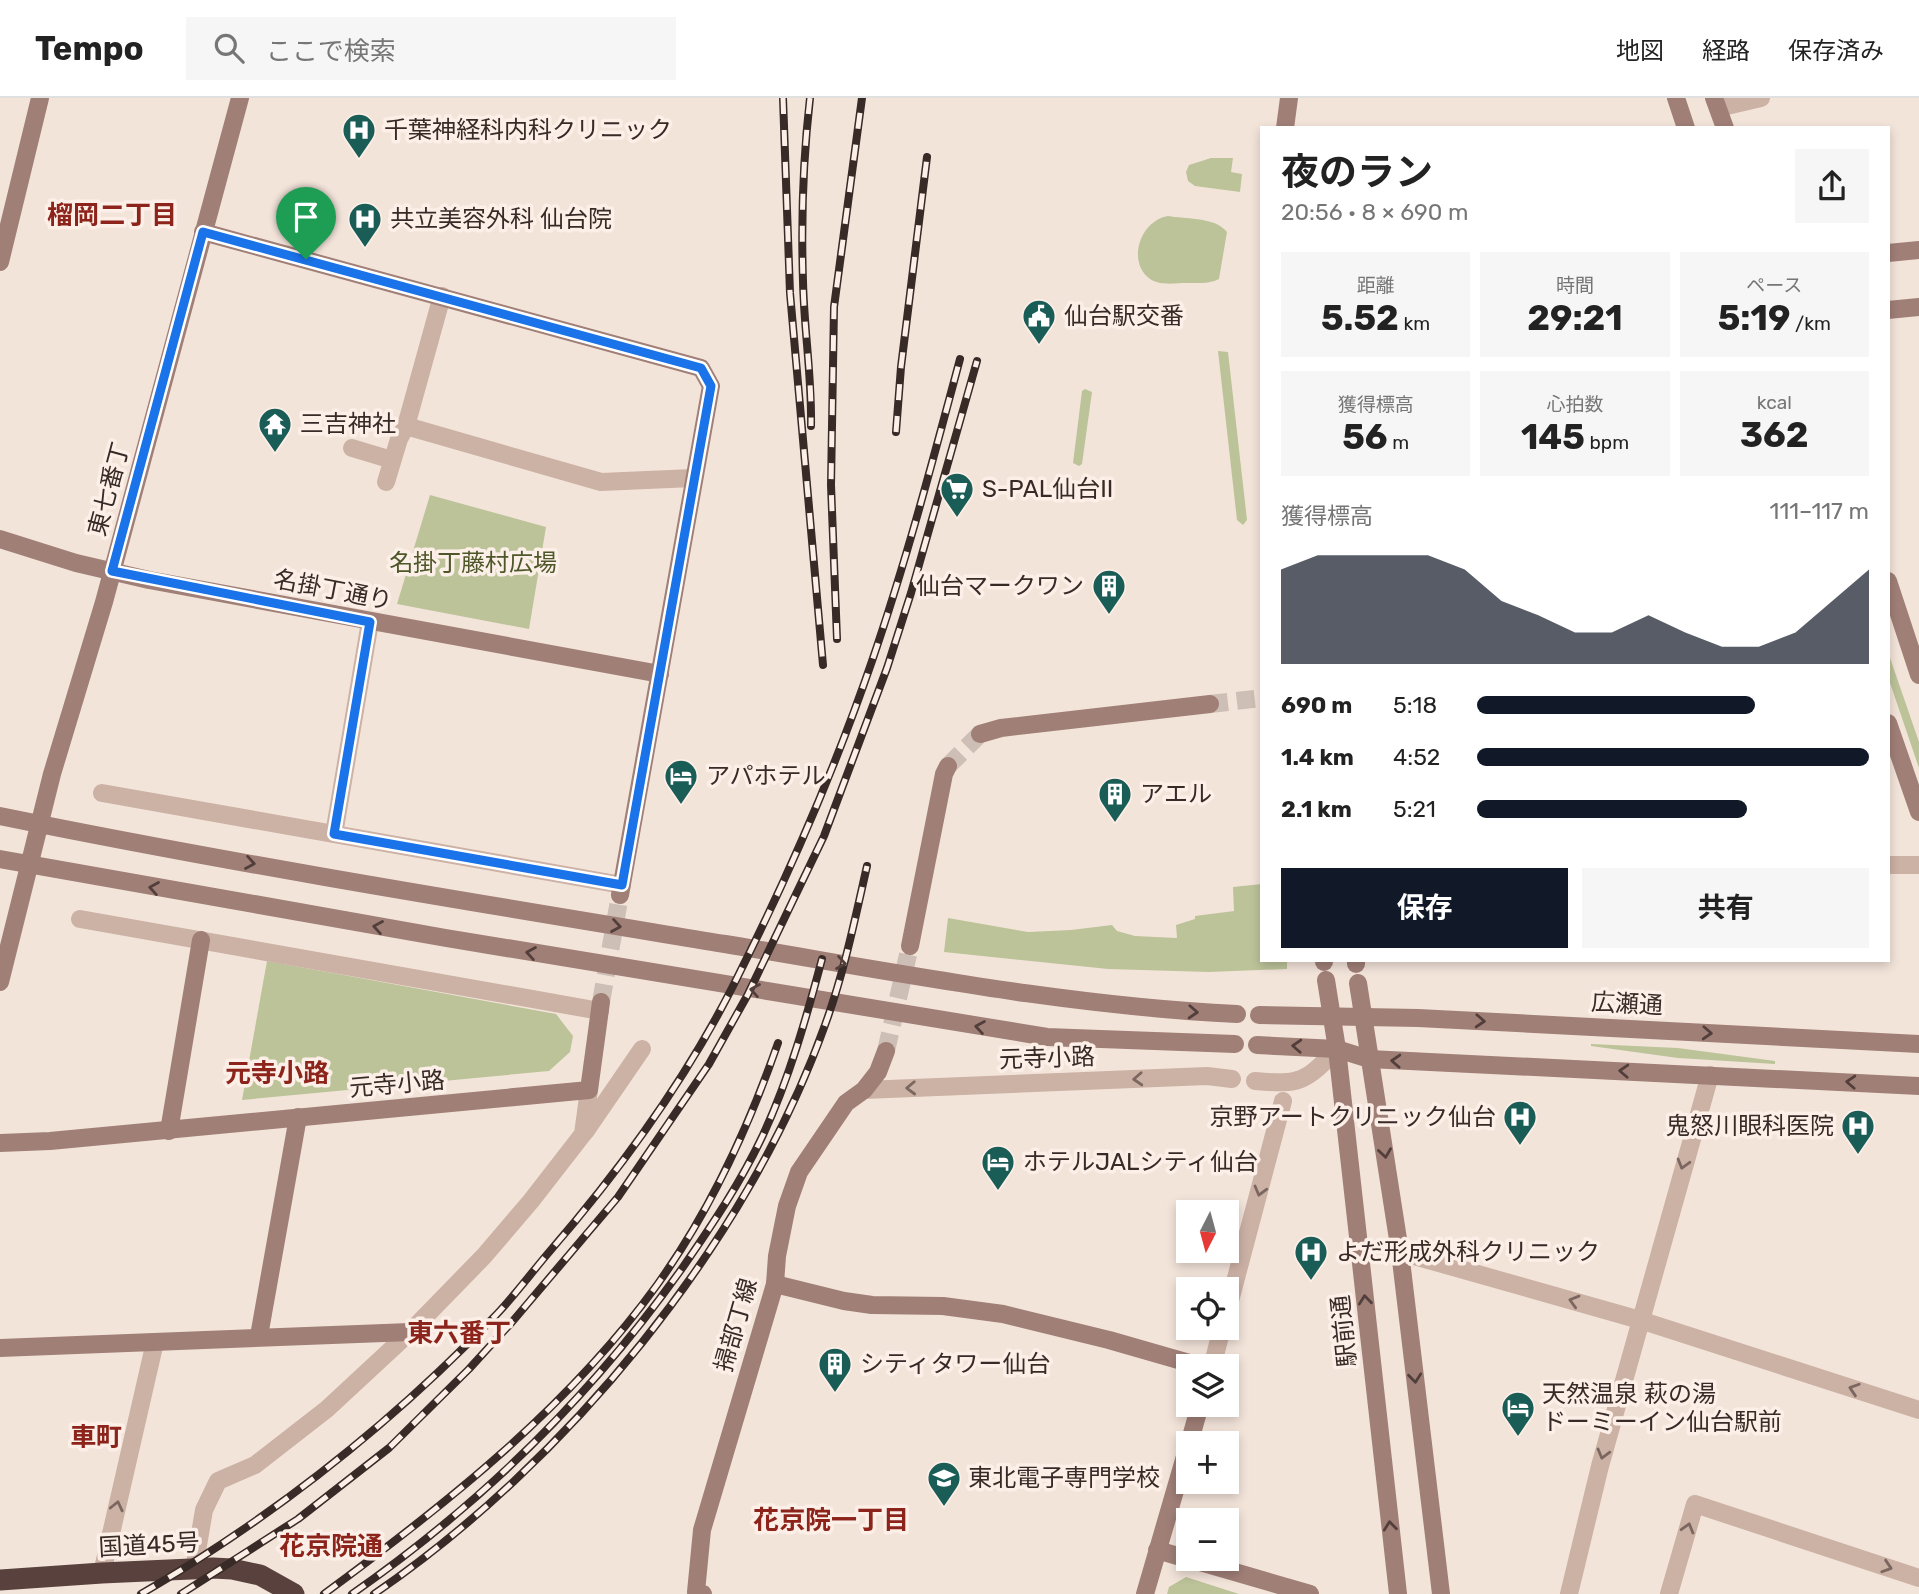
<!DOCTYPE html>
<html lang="ja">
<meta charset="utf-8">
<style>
body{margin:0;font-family:Rubik,"Noto Sans JP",sans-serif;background:#f6f6f6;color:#222;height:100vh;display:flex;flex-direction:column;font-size:26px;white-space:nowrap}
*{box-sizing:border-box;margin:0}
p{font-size:23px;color:#767676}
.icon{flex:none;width:38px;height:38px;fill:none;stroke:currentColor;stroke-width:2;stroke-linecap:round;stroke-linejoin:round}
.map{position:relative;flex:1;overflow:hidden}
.drawer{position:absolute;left:1260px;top:28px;width:630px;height:836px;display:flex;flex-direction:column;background:#fff;border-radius:0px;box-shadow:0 4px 10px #0003}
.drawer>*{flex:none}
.needle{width:46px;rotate:186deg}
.buttons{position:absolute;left:1176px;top:1102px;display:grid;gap:14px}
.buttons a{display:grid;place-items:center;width:63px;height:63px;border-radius:0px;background:#fff;box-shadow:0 4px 10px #0003;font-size:35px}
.pin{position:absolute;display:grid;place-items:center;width:60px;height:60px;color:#fff;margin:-72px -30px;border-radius:50% 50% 50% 0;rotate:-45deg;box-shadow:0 0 7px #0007}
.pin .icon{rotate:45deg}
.round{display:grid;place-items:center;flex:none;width:74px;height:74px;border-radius:0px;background:#f6f6f6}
.overview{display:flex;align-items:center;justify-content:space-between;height:119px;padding:0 21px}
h1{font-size:38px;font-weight:700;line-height:52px}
.figures{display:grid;grid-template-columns:repeat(3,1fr);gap:10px;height:119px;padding:7px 21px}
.figures div{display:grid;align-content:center;border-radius:0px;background:#f6f6f6;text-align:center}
.figures b{font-size:35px;font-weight:700}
.figures small{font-size:19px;font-weight:400}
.figures p{font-size:19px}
.chart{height:196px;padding:14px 21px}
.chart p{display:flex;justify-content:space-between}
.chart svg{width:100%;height:126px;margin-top:7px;fill:#111827;opacity:.7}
.cta{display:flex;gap:14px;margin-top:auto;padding:14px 21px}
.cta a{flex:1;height:80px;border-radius:0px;background:#111827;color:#fff;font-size:28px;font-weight:700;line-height:80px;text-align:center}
.cta a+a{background:#f6f6f6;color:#222}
ul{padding:0 21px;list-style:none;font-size:23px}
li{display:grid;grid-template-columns:112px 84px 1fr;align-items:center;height:52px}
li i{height:18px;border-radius:9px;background:#111827}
header{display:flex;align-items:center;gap:42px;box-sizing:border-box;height:98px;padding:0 35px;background:#fff;border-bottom:2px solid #e0e0e0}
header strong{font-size:33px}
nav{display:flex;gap:38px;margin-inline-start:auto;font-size:24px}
.search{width:490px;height:63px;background:#f6f6f6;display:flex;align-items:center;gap:18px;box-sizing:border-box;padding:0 24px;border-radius:0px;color:#767676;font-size:26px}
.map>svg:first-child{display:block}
.green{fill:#bcc399}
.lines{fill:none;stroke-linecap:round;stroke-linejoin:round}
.secondary-tunnel{stroke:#cebfb6;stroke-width:18;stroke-dasharray:18 9;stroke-linecap:butt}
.street{stroke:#ccb1a5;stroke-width:18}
.secondary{stroke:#a07f77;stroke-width:18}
.highway{stroke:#59423d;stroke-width:21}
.rail-casing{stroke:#382a27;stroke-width:8}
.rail{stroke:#fbefe7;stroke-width:5;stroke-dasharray:16;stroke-linecap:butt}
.oneway{stroke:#523f3b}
.oneway2{stroke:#7b6760}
.route-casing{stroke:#fff;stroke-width:14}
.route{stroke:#1a73e8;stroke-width:9}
.labels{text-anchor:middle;stroke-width:7;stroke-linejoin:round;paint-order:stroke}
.poi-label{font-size:24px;fill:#382a27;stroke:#fbefe7;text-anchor:start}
.street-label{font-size:24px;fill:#382a27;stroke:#fbefe7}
.park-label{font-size:24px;fill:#4e5729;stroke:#fbefe7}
.neighbourhood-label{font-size:26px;font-weight:bold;fill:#8c241b;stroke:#fbefe7}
</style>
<header>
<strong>Tempo</strong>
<div class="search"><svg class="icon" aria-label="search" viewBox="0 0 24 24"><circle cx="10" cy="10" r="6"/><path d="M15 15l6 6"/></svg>ここで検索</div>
<nav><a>地図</a><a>経路</a><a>保存済み</a></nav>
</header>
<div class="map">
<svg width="1919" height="1496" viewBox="0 0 1919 1496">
<rect width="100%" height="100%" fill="#f3e4da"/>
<g class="green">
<polygon points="1211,60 1233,60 1231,74 1242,76 1240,94 1195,88 1188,83 1186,74 1189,67"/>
<path d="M1168 118C1185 121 1216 119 1227 134L1219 181C1209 186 1198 185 1187 185 1175 185 1160 188 1150 181 1127 165 1139 123 1168 118Z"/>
<polygon points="1218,253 1228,254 1247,422 1243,427 1237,422"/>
<polygon points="1085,291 1092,294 1082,366 1079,368 1073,365 1082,293"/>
<polygon points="430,397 546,429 529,531 397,506"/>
<polygon points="1888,554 1919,644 1919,670 1888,579"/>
<polygon points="1262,786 1262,863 1287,863 1287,871 1209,874 1108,871 944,854 948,820 1028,834 1071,832 1112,827 1117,833 1135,838 1177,840 1176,827 1195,821 1195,818 1234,813 1233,789"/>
<polygon points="267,863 556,916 573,938 570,954 549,973 242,1002"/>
<polygon points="1591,946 1678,950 1775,963 1775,966 1678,960 1591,948"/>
<polygon points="1186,1479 1239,1496 1167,1496 1169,1489"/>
</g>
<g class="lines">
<g class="secondary-tunnel">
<polyline points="1210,606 1262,600"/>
<polyline points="948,668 980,636"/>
<polyline points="601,904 620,797"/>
<polyline points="886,953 910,848"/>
</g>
<g class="street">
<polyline points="1718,10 1761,0"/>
<polyline points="406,328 601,384 693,380"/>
<polyline points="352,350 392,362"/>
<polyline points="386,384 399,341 406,328 442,198"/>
<polyline points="102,695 622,787"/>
<polyline points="334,736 370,524"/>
<polyline points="1888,767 1919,767"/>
<polyline points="80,821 600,913"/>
<path d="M1255 983C1301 987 1305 984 1337 951"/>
<polyline points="864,992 1207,978 1232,981"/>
<polyline points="585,1034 642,951"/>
<polyline points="1400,1154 1640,1222 1919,1312"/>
<polyline points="1227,1214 1283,1003"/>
<polyline points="1212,1269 1222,1230"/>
<polyline points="194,1471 204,1412 218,1383 255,1367 327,1311 410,1234 484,1158 531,1103 583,1036 589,992"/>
<polyline points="102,1475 155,1244"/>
<polyline points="1569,1496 1600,1368 1710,977"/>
<polyline points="1669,1496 1695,1406 1919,1480"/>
</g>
<g class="secondary">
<polyline points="1676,0 1686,30"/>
<polyline points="1714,0 1725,30"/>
<polyline points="1285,30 1289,0"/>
<polyline points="203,134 701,270 711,288 620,797"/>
<polyline points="1888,155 1919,152"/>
<polyline points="0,164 40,0"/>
<polyline points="1888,212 1919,209"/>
<polyline points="0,441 76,465 149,482 660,576"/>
<polyline points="1888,483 1919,577"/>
<polyline points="1888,625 1919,714"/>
<polyline points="980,636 1001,630 1210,606"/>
<path d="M0 718C240 767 483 806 725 846 895 874 1065 908 1237 916"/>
<polyline points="0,761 446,840 1047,939 1235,946"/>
<polyline points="910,848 944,676 948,668"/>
<polyline points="1324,863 1324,864"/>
<polyline points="1356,863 1356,866"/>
<polyline points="1326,882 1337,951 1398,1496"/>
<polyline points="0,884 52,676 104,504 240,0"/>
<polyline points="1358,885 1400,1154 1441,1496"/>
<polyline points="1259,917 1418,920 1919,946"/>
<polyline points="1257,947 1337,951 1369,961 1919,988"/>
<polyline points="169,1033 201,842"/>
<polyline points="0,1045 50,1043 589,992 601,904"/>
<polyline points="775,1186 844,1203 872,1207 943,1208 1003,1216 1109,1242 1203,1269"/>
<polyline points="259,1238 298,1019"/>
<polyline points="0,1250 410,1234"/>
<polyline points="1189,1346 1200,1307"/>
<polyline points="1157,1452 1188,1461"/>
<polyline points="1190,1461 1310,1496"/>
<polyline points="703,1496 696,1494 702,1432 775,1186 777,1158 787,1108 799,1074 846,1005 864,992 878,974 886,953"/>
<polyline points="1145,1496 1188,1348"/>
</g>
<polyline class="highway" points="0,1482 102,1475 213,1470 232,1471 260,1477 294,1496"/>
<defs>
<g id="rail">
<polyline points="783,0 790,195 823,567"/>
<path d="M810 0C803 61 801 122 803 183 804 232 812 279 811 328"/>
<polyline points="896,334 901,269 927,59"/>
<polyline points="837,541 831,387 834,209 862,0"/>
<path d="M141 1496C272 1420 391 1326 496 1217 515 1197 532 1174 550 1153 620 1072 685 983 733 888 786 783 834 674 872 563 906 464 933 362 960 261"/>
<polyline points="181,1496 298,1421 389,1350 469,1271 512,1224 618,1099 709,966 747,898 824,738 887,570 911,495 977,263"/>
<path d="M324 1496C445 1407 568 1310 657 1187 710 1113 748 1031 778 945"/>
<path d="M352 1496C480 1407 592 1297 683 1169 712 1127 741 1084 763 1037 789 981 806 921 822 861"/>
<path d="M374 1496C565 1366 747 1146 825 927 844 875 855 821 867 768"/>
</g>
</defs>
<use href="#rail" class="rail-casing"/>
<use href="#rail" class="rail"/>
</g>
<defs><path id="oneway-chevron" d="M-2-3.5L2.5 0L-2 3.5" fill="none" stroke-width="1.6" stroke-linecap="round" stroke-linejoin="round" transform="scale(1.75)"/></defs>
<g class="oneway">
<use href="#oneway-chevron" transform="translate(250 765) rotate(10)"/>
<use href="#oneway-chevron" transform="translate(154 790) rotate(-170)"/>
<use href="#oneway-chevron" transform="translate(616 828) rotate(9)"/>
<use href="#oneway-chevron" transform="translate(378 829) rotate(-170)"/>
<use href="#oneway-chevron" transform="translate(531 855) rotate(-170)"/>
<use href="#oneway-chevron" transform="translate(841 865) rotate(9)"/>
<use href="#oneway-chevron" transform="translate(755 892) rotate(-170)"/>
<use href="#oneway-chevron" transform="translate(1193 914) rotate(3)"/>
<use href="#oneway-chevron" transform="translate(1480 923) rotate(3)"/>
<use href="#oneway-chevron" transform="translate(980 929) rotate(-171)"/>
<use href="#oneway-chevron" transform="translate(1707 935) rotate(3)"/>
<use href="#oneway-chevron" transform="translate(1297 948) rotate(-177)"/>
<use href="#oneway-chevron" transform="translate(1396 963) rotate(-177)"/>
<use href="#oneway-chevron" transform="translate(1624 973) rotate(-177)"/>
<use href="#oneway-chevron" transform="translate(1851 984) rotate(-177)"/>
<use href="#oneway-chevron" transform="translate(1385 1055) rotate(82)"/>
<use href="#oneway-chevron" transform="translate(1365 1202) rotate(-96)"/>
<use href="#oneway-chevron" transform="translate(1415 1280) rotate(84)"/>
<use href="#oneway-chevron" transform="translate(1390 1428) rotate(-96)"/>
</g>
<g class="oneway2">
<use href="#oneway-chevron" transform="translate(1138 981) rotate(177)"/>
<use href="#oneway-chevron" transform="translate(911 990) rotate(178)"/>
<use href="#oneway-chevron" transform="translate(1683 1066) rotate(106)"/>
<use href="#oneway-chevron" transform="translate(1260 1093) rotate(105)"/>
<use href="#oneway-chevron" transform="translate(1574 1203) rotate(-164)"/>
<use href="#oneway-chevron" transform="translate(1854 1291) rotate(-162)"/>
<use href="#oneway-chevron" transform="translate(1603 1356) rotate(105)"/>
<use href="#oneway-chevron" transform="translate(117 1408) rotate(-77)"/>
<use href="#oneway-chevron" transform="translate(1688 1430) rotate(-74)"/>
<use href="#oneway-chevron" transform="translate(1887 1469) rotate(18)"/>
</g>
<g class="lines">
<defs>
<polygon id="route" points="203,134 701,270 711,288 622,787 334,736 370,524 112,473"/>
</defs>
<use href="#route" class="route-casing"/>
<use href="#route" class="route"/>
</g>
<defs>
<symbol id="hospital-pin" viewBox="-11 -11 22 30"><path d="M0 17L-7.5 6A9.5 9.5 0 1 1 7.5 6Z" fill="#1a5c56" stroke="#fbefe7"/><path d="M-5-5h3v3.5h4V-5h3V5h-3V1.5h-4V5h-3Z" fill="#fff"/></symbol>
<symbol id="civic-pin" viewBox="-11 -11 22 30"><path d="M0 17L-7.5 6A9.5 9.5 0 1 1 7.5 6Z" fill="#1a5c56" stroke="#fbefe7"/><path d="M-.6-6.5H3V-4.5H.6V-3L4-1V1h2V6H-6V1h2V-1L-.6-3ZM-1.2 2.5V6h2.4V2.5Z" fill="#fff"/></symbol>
<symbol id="temple-pin" viewBox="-11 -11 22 30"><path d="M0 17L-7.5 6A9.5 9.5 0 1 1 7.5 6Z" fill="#1a5c56" stroke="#fbefe7"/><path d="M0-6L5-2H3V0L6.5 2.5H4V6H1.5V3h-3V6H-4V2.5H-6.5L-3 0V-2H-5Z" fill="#fff"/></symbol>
<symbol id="supermarket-pin" viewBox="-11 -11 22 30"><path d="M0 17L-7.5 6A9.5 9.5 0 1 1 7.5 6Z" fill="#1a5c56" stroke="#fbefe7"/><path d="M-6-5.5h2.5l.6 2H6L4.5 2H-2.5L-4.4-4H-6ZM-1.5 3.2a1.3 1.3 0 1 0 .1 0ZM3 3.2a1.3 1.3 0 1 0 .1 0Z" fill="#fff"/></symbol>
<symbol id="building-pin" viewBox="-11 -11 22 30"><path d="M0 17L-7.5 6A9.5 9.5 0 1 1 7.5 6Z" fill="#1a5c56" stroke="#fbefe7"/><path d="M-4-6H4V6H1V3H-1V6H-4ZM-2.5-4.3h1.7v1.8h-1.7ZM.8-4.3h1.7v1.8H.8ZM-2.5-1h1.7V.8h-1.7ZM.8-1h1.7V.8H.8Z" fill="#fff"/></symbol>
<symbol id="hotel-pin" viewBox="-11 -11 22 30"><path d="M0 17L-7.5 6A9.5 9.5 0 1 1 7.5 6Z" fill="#1a5c56" stroke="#fbefe7"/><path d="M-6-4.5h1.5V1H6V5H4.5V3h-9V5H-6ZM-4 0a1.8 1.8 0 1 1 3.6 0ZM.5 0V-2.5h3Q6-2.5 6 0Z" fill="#fff"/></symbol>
<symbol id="university-pin" viewBox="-11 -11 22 30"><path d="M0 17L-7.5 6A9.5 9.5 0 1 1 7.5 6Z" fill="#1a5c56" stroke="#fbefe7"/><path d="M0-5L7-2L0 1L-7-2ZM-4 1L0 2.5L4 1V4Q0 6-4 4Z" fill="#fff"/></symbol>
</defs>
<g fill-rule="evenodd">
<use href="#hospital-pin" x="340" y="13" width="38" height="52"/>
<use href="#hospital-pin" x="346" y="102" width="38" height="52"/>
<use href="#civic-pin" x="1020" y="199" width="38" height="52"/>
<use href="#temple-pin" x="256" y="307" width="38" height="52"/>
<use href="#supermarket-pin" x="938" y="372" width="38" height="52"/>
<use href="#building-pin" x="1090" y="469" width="38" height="52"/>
<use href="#hotel-pin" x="662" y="659" width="38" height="52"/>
<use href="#building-pin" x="1096" y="677" width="38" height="52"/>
<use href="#hospital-pin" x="1501" y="1000" width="38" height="52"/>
<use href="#hospital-pin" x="1839" y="1009" width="38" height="52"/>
<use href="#hotel-pin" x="979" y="1045" width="38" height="52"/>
<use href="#hospital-pin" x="1292" y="1135" width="38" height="52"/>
<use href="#building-pin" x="816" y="1247" width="38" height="52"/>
<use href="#hotel-pin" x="1499" y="1291" width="38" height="52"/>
<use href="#university-pin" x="925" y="1361" width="38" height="52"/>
</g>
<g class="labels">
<g class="poi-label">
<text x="384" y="40">千葉神経科内科クリニック</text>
<text x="390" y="129">共立美容外科 仙台院</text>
<text x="1064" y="226">仙台駅交番</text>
<text x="300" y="334">三吉神社</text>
<text x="982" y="399">S-PAL仙台II</text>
<text x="1084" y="496" text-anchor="end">仙台マークワン</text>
<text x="706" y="686">アパホテル</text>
<text x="1140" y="704">アエル</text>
<text x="1496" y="1027" text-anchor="end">京野アートクリニック仙台</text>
<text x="1834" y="1036" text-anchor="end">鬼怒川眼科医院</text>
<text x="1023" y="1072">ホテルJALシティ仙台</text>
<text x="1336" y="1162">よだ形成外科クリニック</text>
<text x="860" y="1274">シティタワー仙台</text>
<text x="1542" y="1304">天然温泉 萩の湯<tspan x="1542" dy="28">ドーミーイン仙台駅前</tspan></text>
<text x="968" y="1388">東北電子専門学校</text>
</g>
<g class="street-label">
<text transform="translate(109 391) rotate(-75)" y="8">東七番丁</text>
<text transform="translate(333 492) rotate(11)" y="8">名掛丁通り</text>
<text transform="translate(1627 906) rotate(3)" y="8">広瀬通</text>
<text transform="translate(1047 960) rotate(-2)" y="8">元寺小路</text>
<text transform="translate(397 986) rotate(-5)" y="8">元寺小路</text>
<text transform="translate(736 1227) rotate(-74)" y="8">掃部丁線</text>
<text transform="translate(1344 1233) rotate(-96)" y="8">駅前通</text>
<text transform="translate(149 1447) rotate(-3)" y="8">国道45号</text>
</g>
<g class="park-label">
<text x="473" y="473">名掛丁藤村広場</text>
</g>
<g class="neighbourhood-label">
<text x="112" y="126">榴岡二丁目</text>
<text x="277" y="984">元寺小路</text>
<text x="459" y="1244">東六番丁</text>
<text x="96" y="1348">車町</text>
<text x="831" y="1431">花京院一丁目</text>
<text x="331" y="1457">花京院通</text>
</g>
</g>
</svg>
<div class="buttons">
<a><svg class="needle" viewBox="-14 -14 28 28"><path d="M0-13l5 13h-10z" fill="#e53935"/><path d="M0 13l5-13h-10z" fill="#767676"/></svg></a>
<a><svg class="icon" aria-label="locate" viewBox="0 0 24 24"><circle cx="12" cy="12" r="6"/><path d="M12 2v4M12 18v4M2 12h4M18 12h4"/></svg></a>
<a><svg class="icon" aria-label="layers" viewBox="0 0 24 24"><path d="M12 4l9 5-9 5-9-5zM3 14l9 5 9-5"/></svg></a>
<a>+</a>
<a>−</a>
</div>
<div class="pin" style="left:306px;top:161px;background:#1e9e55"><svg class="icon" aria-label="arrive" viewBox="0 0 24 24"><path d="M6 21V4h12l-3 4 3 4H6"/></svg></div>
<section class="drawer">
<div class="overview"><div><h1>夜のラン</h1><p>20:56 · 8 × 690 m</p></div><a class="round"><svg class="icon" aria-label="share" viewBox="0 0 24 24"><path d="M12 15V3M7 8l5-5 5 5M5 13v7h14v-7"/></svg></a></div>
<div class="figures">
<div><p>距離</p><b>5.52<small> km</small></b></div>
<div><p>時間</p><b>29:21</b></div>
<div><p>ペース</p><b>5:19<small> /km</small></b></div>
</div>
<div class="figures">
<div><p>獲得標高</p><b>56<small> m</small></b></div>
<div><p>心拍数</p><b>145<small> bpm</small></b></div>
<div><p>kcal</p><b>362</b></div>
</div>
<div class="chart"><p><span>獲得標高</span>111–117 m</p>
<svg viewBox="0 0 160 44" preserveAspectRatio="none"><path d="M0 44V11L10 6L20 6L30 6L40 6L50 11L60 22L70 27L80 33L90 33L100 27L110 33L120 38L130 38L140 33L150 22L160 11V44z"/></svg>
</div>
<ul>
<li><b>690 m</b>5:18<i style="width:71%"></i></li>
<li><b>1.4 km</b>4:52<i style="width:100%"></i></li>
<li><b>2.1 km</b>5:21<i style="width:69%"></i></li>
</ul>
<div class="cta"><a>保存</a><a>共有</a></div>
</section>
</div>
